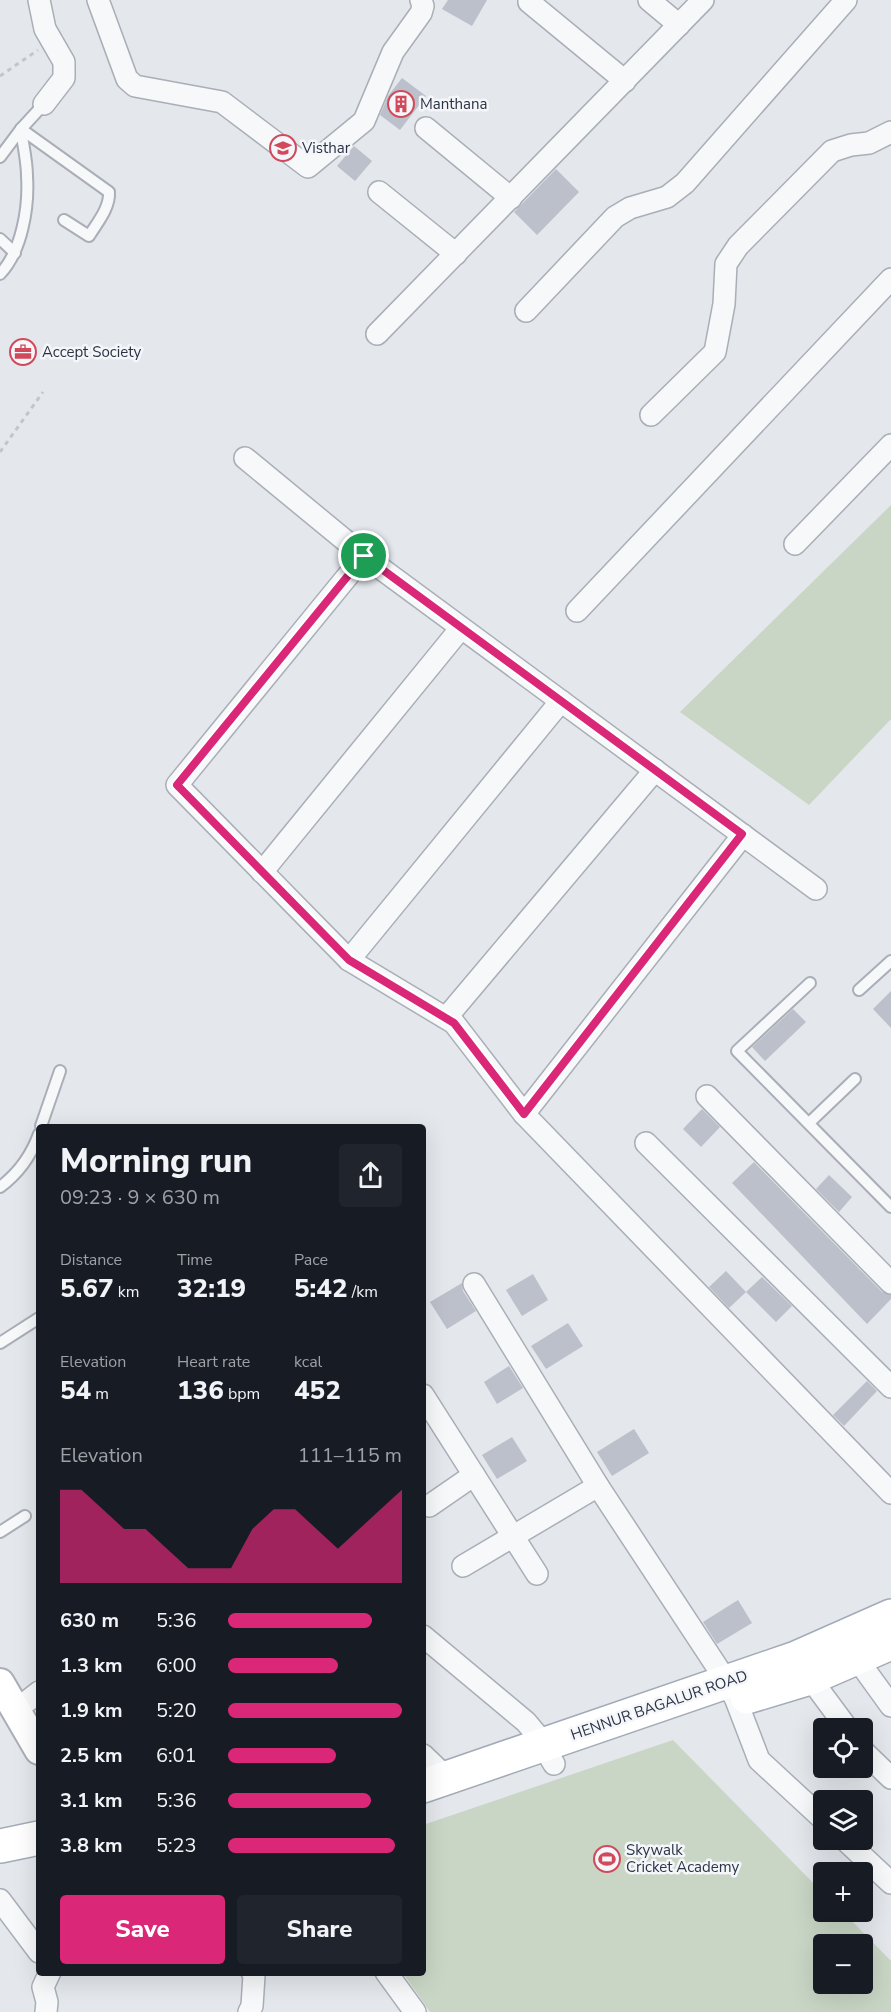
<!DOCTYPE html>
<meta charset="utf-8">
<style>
body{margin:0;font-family:"Nunito Sans",sans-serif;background:#20242c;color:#f1f3f6;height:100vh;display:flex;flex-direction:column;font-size:22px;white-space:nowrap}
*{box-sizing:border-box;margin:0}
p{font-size:20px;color:#9ea1a6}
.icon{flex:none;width:33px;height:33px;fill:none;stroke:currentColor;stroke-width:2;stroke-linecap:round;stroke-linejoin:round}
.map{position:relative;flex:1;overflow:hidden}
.details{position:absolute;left:36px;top:1124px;width:390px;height:852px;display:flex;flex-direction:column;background:#171b24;border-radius:6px;box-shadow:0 6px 24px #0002}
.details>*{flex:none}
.fabs{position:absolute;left:813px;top:1718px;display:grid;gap:12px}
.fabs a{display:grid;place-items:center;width:60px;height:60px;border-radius:6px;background:#171b24;box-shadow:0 6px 24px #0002;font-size:30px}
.pin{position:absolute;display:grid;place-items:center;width:51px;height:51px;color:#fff;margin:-26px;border:3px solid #fff;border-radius:50%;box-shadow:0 2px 6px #0007}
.round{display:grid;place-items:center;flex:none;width:63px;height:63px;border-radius:6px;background:#20242c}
.summary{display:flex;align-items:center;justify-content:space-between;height:102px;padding:0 24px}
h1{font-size:33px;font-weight:800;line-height:45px}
.metrics{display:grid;grid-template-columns:repeat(3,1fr);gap:9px;height:102px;padding:6px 24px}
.metrics div{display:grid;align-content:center}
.metrics b{font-size:26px;font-weight:800}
.metrics small{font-size:16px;font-weight:400}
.metrics p{font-size:16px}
.chart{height:168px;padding:12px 24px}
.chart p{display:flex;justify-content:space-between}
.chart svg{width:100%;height:108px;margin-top:6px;fill:#db2777;opacity:.7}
.button{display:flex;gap:12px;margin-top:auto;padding:12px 24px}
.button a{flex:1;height:69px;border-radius:6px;background:#db2777;color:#fff;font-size:24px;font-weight:800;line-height:69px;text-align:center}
.button a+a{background:#20242c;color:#f1f3f6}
ul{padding:0 24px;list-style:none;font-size:20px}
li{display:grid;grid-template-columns:96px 72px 1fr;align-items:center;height:45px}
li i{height:15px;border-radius:8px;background:#db2777}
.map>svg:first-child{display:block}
.green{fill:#c9d6c5;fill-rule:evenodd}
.building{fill:#bbc0ca}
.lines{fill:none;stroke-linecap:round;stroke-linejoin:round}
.lane-casing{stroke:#a9aeb7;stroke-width:14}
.street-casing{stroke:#a9aeb7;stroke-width:24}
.secondary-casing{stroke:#a9aeb7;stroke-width:32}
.primary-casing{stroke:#a3abb8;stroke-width:36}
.path{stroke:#c2c5cb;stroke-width:3;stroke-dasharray:4.5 4.5;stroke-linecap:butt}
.lane{stroke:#f7f8fa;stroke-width:10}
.street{stroke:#f7f8fa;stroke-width:21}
.secondary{stroke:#fff;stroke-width:28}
.primary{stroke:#fff;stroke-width:33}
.route-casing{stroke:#fff;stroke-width:12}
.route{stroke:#db2777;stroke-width:8}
.labels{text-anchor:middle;stroke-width:5;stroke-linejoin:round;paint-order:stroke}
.poi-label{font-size:15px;fill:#2b3445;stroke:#f4f6f9;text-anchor:start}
.street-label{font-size:15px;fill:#2b3445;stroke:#f4f6f9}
</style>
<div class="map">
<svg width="891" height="2012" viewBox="0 0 891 2012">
<rect width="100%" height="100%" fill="#e4e7ec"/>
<g class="green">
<polygon points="891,505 891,719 809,805 680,712"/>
<path d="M673 1740 823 1893 824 1911H842L891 1961V2012H430L403 1973 423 1972V1825ZM824 1944H862V1983H824Z"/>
</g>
<g class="building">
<polygon points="448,0 487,0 472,26 442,9"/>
<polygon points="402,78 426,96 400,130 380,115 388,96"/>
<polygon points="354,146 372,161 355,181 337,166"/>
<polygon points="556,169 579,192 537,235 514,212"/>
<polygon points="891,991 891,1028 873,1009"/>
<polygon points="793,1009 806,1022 765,1061 752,1047"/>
<polygon points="702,1109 720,1127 701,1147 683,1129"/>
<polygon points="754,1162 882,1292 891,1295 891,1299 867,1324 732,1183"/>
<polygon points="829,1175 852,1197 839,1212 816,1189"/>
<polygon points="726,1271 746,1292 729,1308 709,1287"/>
<polygon points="533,1274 548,1300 522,1316 506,1290"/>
<polygon points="762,1277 792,1306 776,1322 746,1292"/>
<polygon points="462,1283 463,1291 476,1311 447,1329 430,1302"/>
<polygon points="568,1323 583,1346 546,1369 531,1346"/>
<polygon points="509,1366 523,1388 497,1404 484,1382"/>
<polygon points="867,1381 877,1391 844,1426 833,1415"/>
<polygon points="634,1429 649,1453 612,1476 597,1452"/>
<polygon points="512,1437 527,1461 497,1479 482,1455"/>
<polygon points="738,1600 752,1623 717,1644 703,1622"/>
</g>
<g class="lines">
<defs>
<g id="lane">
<path d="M21 129 109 192C110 208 97 223 89 236L64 220"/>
<polyline points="0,157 21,129 44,104"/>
<polyline points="0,239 15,253"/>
<path d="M0 274C22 251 29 207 27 176 27 161 23 145 21 129"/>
<polyline points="810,983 737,1051 891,1207"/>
<polyline points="859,990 891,961"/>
<polyline points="809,1123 855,1079"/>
<polyline points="41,1126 60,1071"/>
<path d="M0 1187C19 1173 31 1156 39 1134"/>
<polyline points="0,1343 39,1318"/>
<polyline points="0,1532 25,1516"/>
</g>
<g id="street">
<polyline points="39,0 45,29 64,62 64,78 44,104"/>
<polyline points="98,0 127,79 135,86 222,102 308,167 364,121 393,52 421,13 423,6 421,0"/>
<polyline points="649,0 679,25"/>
<polyline points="529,2 625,81"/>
<polyline points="426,128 511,198"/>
<polyline points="379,192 456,254"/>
<polyline points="526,311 615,217 630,208 667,197 685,183 846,0"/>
<polyline points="377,334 703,0"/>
<polyline points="651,415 715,352 724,304 726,264 738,246 832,151 851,145 869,143 891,132"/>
<polyline points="245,458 364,556 816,889"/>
<polyline points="795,544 891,445"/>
<polyline points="364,556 177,785 349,960 454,1023 524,1114 891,1493"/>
<polyline points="577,611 891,279"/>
<polyline points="262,872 461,628"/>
<polyline points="349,960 561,701"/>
<polyline points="446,1018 655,770"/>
<polyline points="707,1096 891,1283"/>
<polyline points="524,1114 743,835"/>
<polyline points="646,1143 891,1387"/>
<polyline points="474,1284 598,1486 727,1682 736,1700 759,1760 824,1820"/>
<polyline points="423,1395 537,1574"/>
<polyline points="429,1506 474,1475"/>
<polyline points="463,1566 598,1486"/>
<polyline points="423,1636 526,1722 536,1734 554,1764"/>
<polyline points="857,1659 891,1706"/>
<polyline points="810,1678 847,1728"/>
<polyline points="16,1710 39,1692"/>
<polyline points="862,1750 891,1778"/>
<polyline points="423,1755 448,1779"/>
<polyline points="844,1839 891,1883"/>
<polyline points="0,1900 39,1952"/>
<polyline points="386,1972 415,2012"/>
<polyline points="46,2012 47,2002 43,1987 50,1972"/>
<polyline points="249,2012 252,2006 254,1975 252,1972"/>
</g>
<polyline id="secondary" points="0,1683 39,1750"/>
<g id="primary">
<polyline points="747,1697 810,1678 891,1643"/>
<polyline points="423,1786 796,1658 891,1616"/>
<polyline points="0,1846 39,1838"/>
</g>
</defs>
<use href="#lane" class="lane-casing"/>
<use href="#street" class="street-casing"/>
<use href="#secondary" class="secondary-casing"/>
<use href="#primary" class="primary-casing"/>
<g class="path">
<polyline points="0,76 38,50"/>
<polyline points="0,452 43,392"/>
</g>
<use href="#lane" class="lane"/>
<use href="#street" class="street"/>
<use href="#secondary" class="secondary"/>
<use href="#primary" class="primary"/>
</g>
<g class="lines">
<defs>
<polygon id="route" points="364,556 742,834 524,1114 454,1023 349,960 177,785"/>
</defs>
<use href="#route" class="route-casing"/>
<use href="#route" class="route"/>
</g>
<defs>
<symbol id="building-ring" viewBox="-11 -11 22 22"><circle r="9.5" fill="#f4f6f9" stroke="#d1495b" stroke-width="1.5"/><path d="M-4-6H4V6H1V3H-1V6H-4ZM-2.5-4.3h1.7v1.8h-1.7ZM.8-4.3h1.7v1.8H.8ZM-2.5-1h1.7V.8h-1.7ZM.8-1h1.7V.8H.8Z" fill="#d1495b"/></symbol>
<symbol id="university-ring" viewBox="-11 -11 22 22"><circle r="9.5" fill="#f4f6f9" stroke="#d1495b" stroke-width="1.5"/><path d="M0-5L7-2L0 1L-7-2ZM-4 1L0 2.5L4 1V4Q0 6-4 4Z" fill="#d1495b"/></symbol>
<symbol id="office-ring" viewBox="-11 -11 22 22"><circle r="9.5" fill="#f4f6f9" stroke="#d1495b" stroke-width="1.5"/><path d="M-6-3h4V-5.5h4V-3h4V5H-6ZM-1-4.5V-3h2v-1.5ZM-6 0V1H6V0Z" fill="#d1495b"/></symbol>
<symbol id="stadium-ring" viewBox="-11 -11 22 22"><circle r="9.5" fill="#f4f6f9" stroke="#d1495b" stroke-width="1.5"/><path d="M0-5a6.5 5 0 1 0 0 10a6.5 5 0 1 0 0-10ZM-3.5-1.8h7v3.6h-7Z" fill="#d1495b"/></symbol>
</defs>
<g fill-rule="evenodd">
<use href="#building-ring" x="386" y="89" width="30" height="30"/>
<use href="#university-ring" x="268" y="133" width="30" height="30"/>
<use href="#office-ring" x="8" y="337" width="30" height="30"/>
<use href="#stadium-ring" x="592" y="1844" width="30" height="30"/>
</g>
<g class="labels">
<g class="poi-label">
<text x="420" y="109">Manthana</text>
<text x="302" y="153">Visthar</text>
<text x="42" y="357">Accept Society</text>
<text x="626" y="1855">Skywalk<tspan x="626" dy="17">Cricket Academy</tspan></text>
</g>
<g class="street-label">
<text transform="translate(659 1705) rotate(-19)" y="5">HENNUR BAGALUR ROAD</text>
</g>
</g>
</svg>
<div class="fabs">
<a><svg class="icon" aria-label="locate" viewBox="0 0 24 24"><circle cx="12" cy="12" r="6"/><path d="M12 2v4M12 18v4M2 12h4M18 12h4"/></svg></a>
<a><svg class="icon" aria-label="layers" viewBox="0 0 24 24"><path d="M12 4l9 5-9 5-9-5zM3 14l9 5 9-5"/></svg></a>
<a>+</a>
<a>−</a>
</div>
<div class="pin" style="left:364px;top:556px;background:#1e9e55"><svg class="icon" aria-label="arrive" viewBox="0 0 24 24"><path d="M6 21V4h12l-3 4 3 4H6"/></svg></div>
<section class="details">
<div class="summary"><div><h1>Morning run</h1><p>09:23 · 9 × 630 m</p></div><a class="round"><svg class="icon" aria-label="share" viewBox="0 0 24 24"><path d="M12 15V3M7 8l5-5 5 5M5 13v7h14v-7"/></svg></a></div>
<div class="metrics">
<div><p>Distance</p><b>5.67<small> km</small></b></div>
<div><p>Time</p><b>32:19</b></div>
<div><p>Pace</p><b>5:42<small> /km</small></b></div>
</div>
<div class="metrics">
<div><p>Elevation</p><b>54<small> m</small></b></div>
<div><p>Heart rate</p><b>136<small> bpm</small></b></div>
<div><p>kcal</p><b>452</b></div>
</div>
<div class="chart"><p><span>Elevation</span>111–115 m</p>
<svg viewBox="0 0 160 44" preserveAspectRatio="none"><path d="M0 44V6L10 6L20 14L30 22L40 22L50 30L60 38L70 38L80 38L90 22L100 14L110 14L120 22L130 30L140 22L150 14L160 6V44z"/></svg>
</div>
<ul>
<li><b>630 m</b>5:36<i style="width:83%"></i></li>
<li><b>1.3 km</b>6:00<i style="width:63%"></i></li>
<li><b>1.9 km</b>5:20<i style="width:100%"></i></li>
<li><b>2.5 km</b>6:01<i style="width:62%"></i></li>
<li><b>3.1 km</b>5:36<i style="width:82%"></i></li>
<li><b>3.8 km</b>5:23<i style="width:96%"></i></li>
</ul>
<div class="button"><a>Save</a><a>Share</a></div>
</section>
</div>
